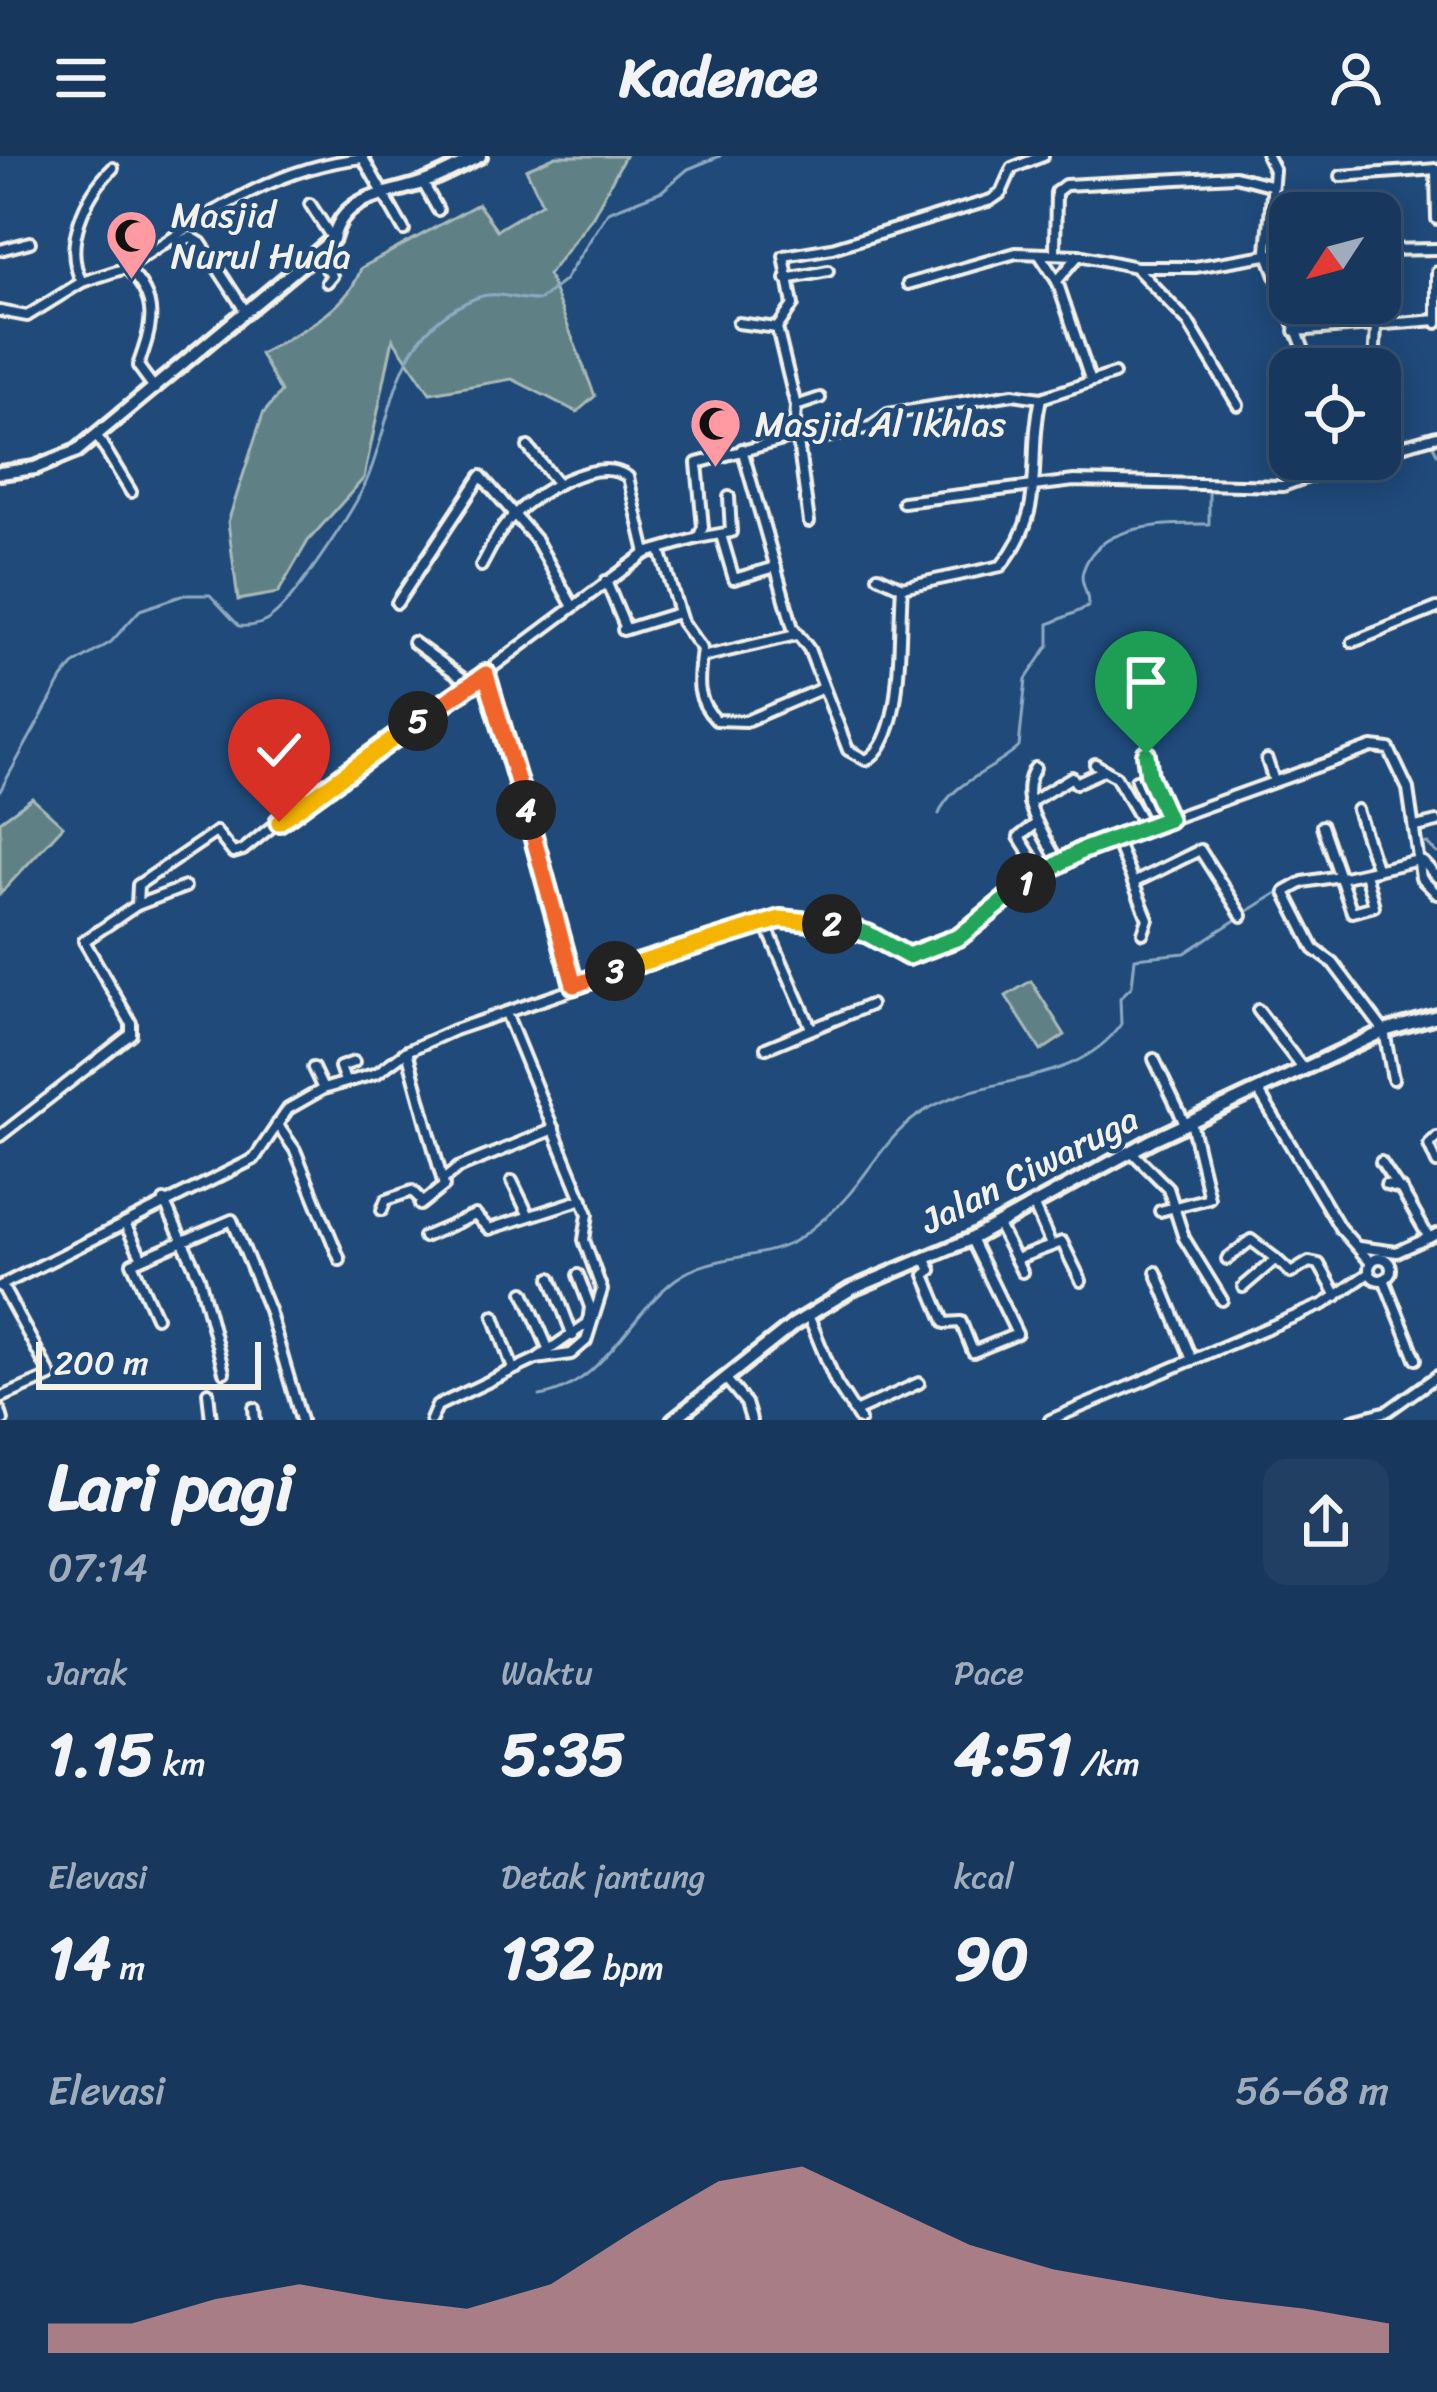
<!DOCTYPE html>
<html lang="id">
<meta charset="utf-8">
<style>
body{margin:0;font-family:Sriracha,sans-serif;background:#203f62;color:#f1f3f6;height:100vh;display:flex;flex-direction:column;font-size:45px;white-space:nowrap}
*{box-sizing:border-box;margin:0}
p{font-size:39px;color:#9eacbb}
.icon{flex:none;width:66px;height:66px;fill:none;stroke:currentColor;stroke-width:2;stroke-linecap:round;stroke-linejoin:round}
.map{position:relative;height:1264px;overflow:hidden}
.details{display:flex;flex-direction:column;background:#17385c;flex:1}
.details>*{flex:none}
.needle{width:78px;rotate:234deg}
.controls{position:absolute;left:1269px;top:36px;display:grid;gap:24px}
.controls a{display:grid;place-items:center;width:132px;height:132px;border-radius:24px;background:#17385c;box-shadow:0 6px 30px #0003,0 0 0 3px #365272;font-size:60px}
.scale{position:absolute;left:36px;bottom:30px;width:225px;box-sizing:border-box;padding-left:12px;border:6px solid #f4f1e8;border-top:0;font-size:33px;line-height:42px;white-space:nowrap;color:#f4f1e8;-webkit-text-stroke:9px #1f4a7a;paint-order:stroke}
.pin{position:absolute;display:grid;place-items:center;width:102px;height:102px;color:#fff;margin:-123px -51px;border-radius:50% 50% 50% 0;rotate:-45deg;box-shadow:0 0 12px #0007}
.pin .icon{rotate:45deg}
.km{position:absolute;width:60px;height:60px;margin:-30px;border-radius:50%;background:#222;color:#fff;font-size:33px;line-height:60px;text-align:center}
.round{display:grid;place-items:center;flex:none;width:126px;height:126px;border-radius:24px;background:#203f62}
.head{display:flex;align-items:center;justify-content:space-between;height:204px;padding:0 48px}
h1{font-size:66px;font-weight:700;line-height:90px}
.stats{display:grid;grid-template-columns:repeat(3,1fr);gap:18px;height:204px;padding:12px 48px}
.stats div{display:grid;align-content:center}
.stats b{font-size:60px;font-weight:700}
.stats small{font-size:33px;font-weight:400}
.stats p{font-size:33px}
.chart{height:336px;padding:24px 48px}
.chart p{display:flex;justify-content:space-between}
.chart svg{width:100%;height:216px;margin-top:12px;fill:#e69b98;opacity:.7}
header{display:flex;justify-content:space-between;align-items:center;height:156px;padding:0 48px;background:#17385c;font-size:54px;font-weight:700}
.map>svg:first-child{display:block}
.green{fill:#5e8186;stroke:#a9b9b7;stroke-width:3}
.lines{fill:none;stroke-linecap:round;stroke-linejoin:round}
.stream{stroke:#8daac0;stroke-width:3}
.street-casing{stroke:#f4f1e8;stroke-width:16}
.secondary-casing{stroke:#f4f1e8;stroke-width:20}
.street{stroke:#1f4a7a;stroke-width:8}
.secondary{stroke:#1f4a7a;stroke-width:10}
.split-1-casing{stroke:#fff;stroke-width:24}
.split-2-casing{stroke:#fff;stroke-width:24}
.split-3-casing{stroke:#fff;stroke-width:24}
.split-4-casing{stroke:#fff;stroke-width:24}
.split-5-casing{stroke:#fff;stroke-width:24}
.split-6-casing{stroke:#fff;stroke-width:24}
.split-1{stroke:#22a559;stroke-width:15}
.split-2{stroke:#22a559;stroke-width:15}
.split-3{stroke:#f5b400;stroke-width:15}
.split-4{stroke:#f0652b;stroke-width:15}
.split-5{stroke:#f0652b;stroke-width:15}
.split-6{stroke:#f5b400;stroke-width:15}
.labels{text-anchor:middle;stroke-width:9;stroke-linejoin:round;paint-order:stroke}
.poi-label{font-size:36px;fill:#f4f1e8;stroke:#1f4a7a;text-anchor:start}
.street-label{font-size:36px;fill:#f4f1e8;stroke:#1f4a7a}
</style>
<header><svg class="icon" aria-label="menu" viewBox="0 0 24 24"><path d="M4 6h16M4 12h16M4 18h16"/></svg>Kadence<svg class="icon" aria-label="person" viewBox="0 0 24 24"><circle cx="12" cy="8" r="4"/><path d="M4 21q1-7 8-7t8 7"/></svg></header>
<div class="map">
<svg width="1437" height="1264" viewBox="0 0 1437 1264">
<rect width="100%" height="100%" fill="#1f4a7a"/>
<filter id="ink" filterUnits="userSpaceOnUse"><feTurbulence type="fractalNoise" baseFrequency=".00833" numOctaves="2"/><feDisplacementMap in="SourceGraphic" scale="24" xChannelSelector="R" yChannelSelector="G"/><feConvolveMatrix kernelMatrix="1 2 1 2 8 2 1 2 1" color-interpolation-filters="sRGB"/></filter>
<g filter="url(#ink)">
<g class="green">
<path d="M556 0H625L593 60 548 119 595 240 577 256 512 223 430 237 393 183 364 322 308 385 278 437 238 444 228 366 263 258 281 236 260 198C297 177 348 155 361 112L478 48 497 74 542 47 526 13Z"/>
<polygon points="32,642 63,670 0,738 0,665"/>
<polygon points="1031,825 1065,879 1041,895 1006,840"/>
</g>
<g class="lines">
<g class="stream">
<polyline points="1431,283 1437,298"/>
<path d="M0 635 62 523 73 509 111 486 140 454 184 439H210L239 470C251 471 264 468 273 460 296 442 356 351 367 324 396 254 391 176 476 142 498 133 516 145 539 144L564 125 608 56 662 35 688 13 720 0"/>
<path d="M939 658C950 626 996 614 1019 591L1026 523 1049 489V468L1088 451C1090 438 1079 428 1083 415 1098 366 1169 368 1209 368V330"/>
<polyline points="1420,689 1427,687 1437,697"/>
<polyline points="1396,705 1414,697"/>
<polyline points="1245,757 1282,734"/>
<path d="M540 1240C605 1228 627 1160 676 1123 711 1098 752 1105 789 1088 802 1082 815 1070 826 1061 863 1031 879 987 917 960 979 915 1074 935 1121 868L1120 842 1132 830 1135 802 1185 797 1237 763"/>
</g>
<defs>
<g id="street">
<polyline points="1267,0 1274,14 1267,95 1311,213"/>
<polyline points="363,2 404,74"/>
<polyline points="1436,13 1437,63"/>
<polyline points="1341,20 1437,13"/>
<polyline points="423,27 438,54"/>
<polyline points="310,48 332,82"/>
<polyline points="177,87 191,81 201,87 246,156"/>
<polyline points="0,94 30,86"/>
<polyline points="1380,94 1437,93"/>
<polyline points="1055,95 1056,36 1065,29 1235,20 1270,29"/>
<polyline points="316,98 332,120 327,126"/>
<polyline points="1039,98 1057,125"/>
<path d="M126 112C201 64 271 11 363 2"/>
<polyline points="1136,112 1188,166 1238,249"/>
<polyline points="1437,116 1437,167"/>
<polyline points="786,123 828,115"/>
<path d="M82 126C62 90 85 39 113 12"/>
<polyline points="908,128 1016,97 1079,99"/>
<path d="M0 155 27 160 82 126 126 112C161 143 152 171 138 210L155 233"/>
<polyline points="738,167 777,172"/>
<polyline points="1295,175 1437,164"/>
<polyline points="1374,213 1376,170"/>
<polyline points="1090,223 1057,125 1079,99 1136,111 1195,111 1290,95"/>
<polyline points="796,250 820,242"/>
<polyline points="97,280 131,336"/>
<polyline points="794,281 805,286 870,271 888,258 1013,238 1041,242"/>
<polyline points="798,286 809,366"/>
<polyline points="528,291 558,328"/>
<path d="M742 293 793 472 809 493 848 594 866 604C906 584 898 475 902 431L1001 410C1049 352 1026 305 1041 242L1114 218"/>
<polyline points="1380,296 1437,280"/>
<polyline points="903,346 1074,325 1283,330 1359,303"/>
<polyline points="721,379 734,423 776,411"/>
<polyline points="698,382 731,376 729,341"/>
<path d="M660 394 682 466 702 493C699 521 693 541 716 564L746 565 823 532"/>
<path d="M481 410C490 394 498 375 511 362 533 338 597 298 628 321L646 397"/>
<polyline points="878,420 902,431"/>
<polyline points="606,425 626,473"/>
<polyline points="397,447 481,320 536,384 572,449"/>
<polyline points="623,474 678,457"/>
<polyline points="413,486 469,527"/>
<polyline points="1353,486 1437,452"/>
<polyline points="702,501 796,479"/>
<polyline points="486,517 574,829"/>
<polyline points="1146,597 1149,620 1168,663"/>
<polyline points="1267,604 1274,625"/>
<polyline points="1095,608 1116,621 1145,671"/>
<path d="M1035 612C1015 643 1044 677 1058 706"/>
<polyline points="1136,624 1156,667"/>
<polyline points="1029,647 1072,621 1076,627 1100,616"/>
<polyline points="1357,654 1377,714"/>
<polyline points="1037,667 1019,681 1041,715"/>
<polyline points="1322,670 1352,756 1374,750 1365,717"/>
<polyline points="1416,671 1437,666"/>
<polyline points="1115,682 1148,763 1143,777"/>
<polyline points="1423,706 1437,721"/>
<polyline points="1340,720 1303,726 1285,736 1314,793 1333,807 1384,875 1393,923"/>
<polyline points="1340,722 1419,704"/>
<polyline points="1133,727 1200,694 1242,760"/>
<polyline points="137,749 185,731"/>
<polyline points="765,767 811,872"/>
<polyline points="1258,854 1303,913"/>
<polyline points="766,892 870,849"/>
<polyline points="407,895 444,1030 420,1049"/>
<polyline points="1154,903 1185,968"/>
<polyline points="313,912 323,933"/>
<polyline points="345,925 340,911 354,906"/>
<polyline points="1259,936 1340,1072 1371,1107"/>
<polyline points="277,968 295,994 340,1104"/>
<polyline points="0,980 131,878 131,867 84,785 137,749 138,729 216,676 233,697 243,694 312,638 342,623 646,397 698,382 703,371 697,307 794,281 796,250 777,172 793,149 784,100 832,92 991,44 1001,37 1012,12 1043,0"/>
<polyline points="1437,981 1429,989 1437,1007"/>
<polyline points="1132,996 1168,1032 1184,1082 1222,1144"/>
<polyline points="1381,1006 1397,1030"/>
<polyline points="443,1024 458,1012 554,973"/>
<polyline points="512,1025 528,1058"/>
<polyline points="1386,1029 1401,1033 1429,1082"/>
<polyline points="164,1045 199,1121 224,1216"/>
<polyline points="1033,1048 1051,1089"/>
<polyline points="382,1054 386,1044 412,1035 421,1044"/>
<polyline points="1160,1055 1209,1042 1191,966"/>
<polyline points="125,1068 142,1102"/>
<polyline points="998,1069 1022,1116"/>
<polyline points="424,1081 475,1059 489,1073 583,1043"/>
<polyline points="1359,1091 1397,1096 1437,1078"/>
<polyline points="925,1102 931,1114 925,1119 945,1167 961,1166 973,1196 1017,1178 971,1083"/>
<circle cx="1380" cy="1113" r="11"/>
<polyline points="1016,1103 1062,1086 1081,1125"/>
<polyline points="1227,1103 1251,1084 1276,1103 1243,1131"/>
<polyline points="1276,1103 1291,1117 1309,1106 1319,1108 1337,1140"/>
<polyline points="1156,1116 1192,1204"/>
<polyline points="551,1122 573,1180"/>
<polyline points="1384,1123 1416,1203"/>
<polyline points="0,1130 254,1003 288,953 323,933 377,917 407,895 454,874 780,763 849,772 908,800 959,780 997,747 1081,695 1372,591 1389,593 1408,633 1421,722 1437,738"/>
<polyline points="524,1136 548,1192"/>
<polyline points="808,1159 836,1227 860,1264"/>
<polyline points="494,1160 513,1213"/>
<polyline points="156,1161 132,1107 232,1064 269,1154 301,1264"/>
<polyline points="539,1201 588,1167 590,1151 578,1119"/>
<polyline points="726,1223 746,1247 751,1264"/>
<polyline points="208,1236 211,1264"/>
<polyline points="0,1242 51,1220 2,1130"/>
<polyline points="254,1252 255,1264"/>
<polyline points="0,1254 3,1264"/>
<polyline points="855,1256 919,1227"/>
<polyline points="431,1264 437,1250 536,1203 571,1198 586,1185 602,1134 584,1084 588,1058 506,857"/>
<polyline points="1050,1264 1324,1148 1369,1117"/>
<polyline points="1353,1264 1388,1255 1437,1220"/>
</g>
<g id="secondary">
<path d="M0 317 35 312 77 295 333 83C344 36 390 40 427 25 445 18 463 8 480 0"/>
<polyline points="673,1264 794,1168 850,1134 971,1083 1152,984 1384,875 1437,860"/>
</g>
</defs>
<use href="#street" class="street-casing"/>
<use href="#secondary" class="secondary-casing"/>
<use href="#street" class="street"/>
<use href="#secondary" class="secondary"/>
</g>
</g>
<g class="lines" filter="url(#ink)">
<defs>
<polyline id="split-1" points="1026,727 1081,695 1168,663 1149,620 1146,598"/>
<polyline id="split-2" points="832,768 868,778 908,800 959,781 1026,727"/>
<polyline id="split-3" points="615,815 780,763 832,768"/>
<polyline id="split-4" points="526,654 574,829 615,815"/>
<polyline id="split-5" points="418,565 486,518 526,654"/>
<polyline id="split-6" points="279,666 418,565"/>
</defs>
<use href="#split-1" class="split-1-casing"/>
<use href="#split-2" class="split-2-casing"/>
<use href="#split-3" class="split-3-casing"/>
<use href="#split-4" class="split-4-casing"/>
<use href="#split-5" class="split-5-casing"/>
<use href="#split-6" class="split-6-casing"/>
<use href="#split-1" class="split-1"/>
<use href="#split-2" class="split-2"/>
<use href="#split-3" class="split-3"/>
<use href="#split-4" class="split-4"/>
<use href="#split-5" class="split-5"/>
<use href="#split-6" class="split-6"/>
</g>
<defs>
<symbol id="mosque-pin" viewBox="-11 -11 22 30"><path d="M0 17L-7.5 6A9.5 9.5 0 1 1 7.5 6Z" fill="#ff9aa2" stroke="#1f4a7a"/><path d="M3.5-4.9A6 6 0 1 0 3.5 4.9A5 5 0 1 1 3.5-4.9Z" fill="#111"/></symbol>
</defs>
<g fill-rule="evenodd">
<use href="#mosque-pin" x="102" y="50" width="59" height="81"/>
<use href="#mosque-pin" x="686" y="238" width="59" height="81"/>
</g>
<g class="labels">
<g class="poi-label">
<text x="171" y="71">Masjid<tspan x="171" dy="41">Nurul Huda</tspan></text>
<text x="755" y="280">Masjid Al Ikhlas</text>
</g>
<g class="street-label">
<text transform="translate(1029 1013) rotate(-27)" y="13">Jalan Ciwaruga</text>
</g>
</g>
</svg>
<div class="controls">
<a><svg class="needle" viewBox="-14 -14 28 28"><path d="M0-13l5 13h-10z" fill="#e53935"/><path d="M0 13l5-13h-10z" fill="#9eacbb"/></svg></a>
<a><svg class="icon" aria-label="locate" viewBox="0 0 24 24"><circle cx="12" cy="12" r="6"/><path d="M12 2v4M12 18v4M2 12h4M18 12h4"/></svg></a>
</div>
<div class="scale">200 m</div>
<div class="pin" style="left:1146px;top:598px;background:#1e9e55"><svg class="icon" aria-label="arrive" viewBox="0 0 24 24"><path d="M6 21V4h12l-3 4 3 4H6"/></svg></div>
<div class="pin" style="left:279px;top:666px;background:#d93025"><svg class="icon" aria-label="check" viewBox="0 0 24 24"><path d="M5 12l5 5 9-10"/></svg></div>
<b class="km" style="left:1026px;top:727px">1</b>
<b class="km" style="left:832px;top:768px">2</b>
<b class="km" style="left:615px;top:815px">3</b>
<b class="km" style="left:526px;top:654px">4</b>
<b class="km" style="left:418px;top:565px">5</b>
</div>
<section class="details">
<div class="head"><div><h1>Lari pagi</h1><p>07:14</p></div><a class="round"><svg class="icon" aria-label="share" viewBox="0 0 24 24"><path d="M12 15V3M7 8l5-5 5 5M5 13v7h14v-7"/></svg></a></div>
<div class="stats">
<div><p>Jarak</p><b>1.15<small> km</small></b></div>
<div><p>Waktu</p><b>5:35</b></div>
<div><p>Pace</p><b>4:51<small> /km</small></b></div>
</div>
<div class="stats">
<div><p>Elevasi</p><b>14<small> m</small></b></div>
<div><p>Detak jantung</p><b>132<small> bpm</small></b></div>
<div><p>kcal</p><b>90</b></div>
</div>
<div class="chart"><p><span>Elevasi</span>56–68 m</p>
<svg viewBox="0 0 160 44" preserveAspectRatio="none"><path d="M0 44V38L10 38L20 33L30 30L40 33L50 35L60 30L70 19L80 9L90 6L100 14L110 22L120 27L130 30L140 33L150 35L160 38V44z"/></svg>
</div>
</section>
